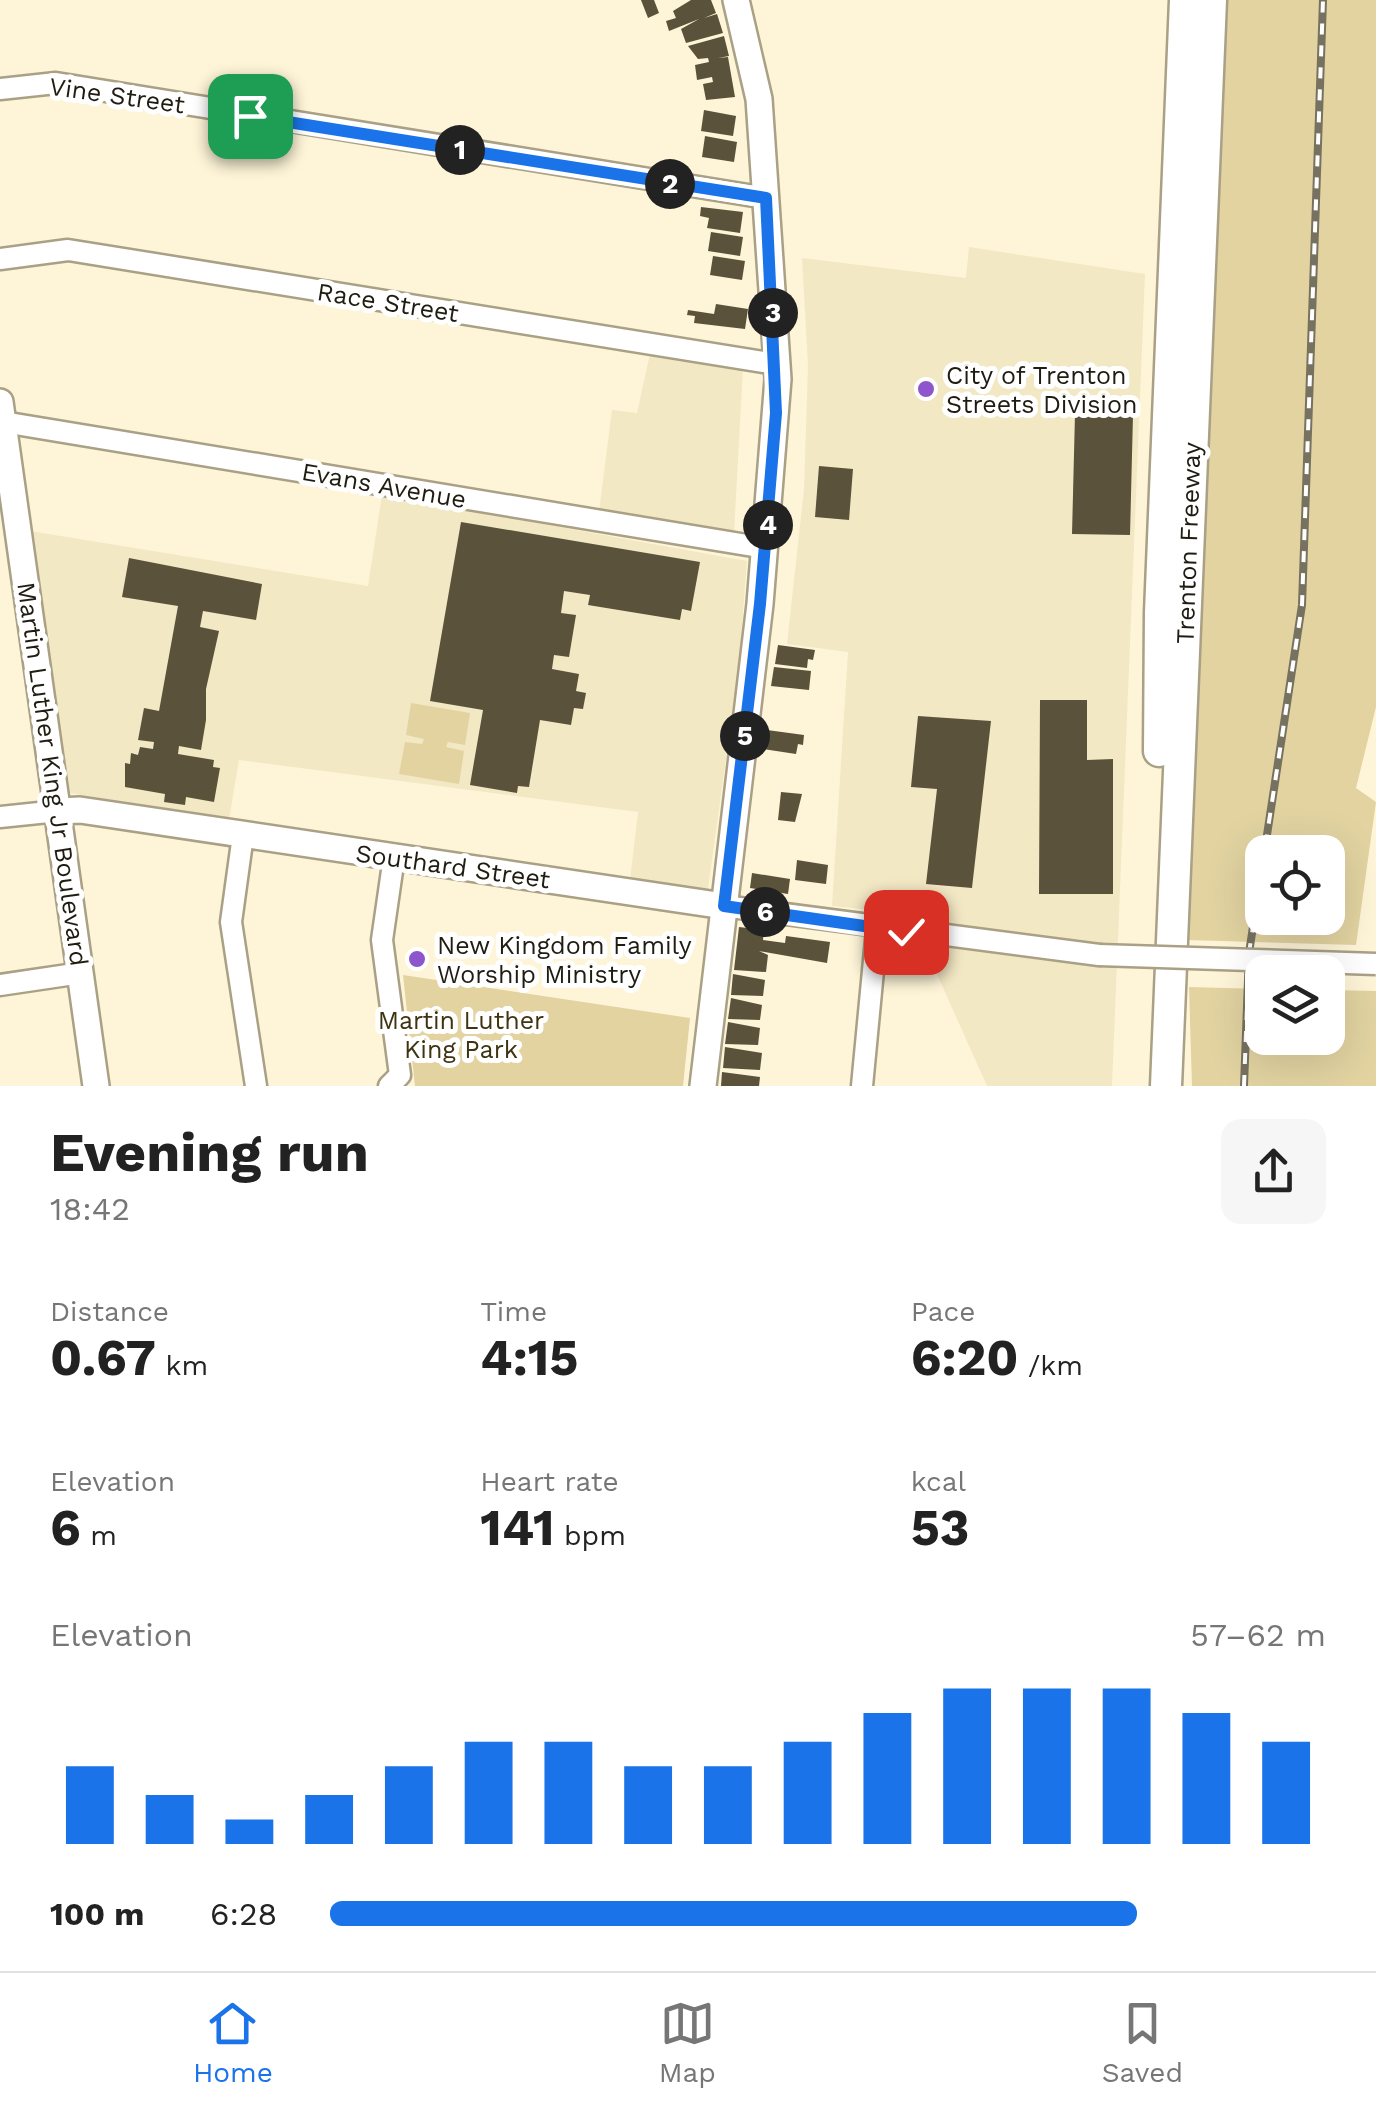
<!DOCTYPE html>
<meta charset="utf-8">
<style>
body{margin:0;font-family:"Work Sans",sans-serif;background:#f6f6f6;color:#222;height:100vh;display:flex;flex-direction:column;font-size:38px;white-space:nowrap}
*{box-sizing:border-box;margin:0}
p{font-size:32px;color:#767676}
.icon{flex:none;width:55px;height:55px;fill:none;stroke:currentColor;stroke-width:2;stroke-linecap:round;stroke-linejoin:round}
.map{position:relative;height:1086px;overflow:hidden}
.panel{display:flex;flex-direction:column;background:#fff;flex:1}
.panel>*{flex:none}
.buttons{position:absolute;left:1245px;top:835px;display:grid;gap:20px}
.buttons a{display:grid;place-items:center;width:100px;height:100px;border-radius:20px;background:#fff;box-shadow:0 10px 40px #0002;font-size:50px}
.pin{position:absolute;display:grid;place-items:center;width:85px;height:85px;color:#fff;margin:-42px;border-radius:20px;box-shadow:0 5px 15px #0006}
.km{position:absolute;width:50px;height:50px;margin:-25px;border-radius:50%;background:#222;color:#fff;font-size:28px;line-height:50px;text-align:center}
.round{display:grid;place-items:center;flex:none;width:105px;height:105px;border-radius:20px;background:#f6f6f6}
.headline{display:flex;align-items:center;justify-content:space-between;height:170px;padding:0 50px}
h1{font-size:55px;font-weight:700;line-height:75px}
.metrics{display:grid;grid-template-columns:repeat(3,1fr);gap:15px;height:170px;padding:10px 50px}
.metrics div{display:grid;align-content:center}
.metrics b{font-size:50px;font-weight:700}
.metrics small{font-size:28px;font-weight:400}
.metrics p{font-size:28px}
.chart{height:280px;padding:20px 50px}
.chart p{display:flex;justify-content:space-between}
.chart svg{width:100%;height:180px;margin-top:10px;stroke:#1a73e8;stroke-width:6}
ul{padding:0 50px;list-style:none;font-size:32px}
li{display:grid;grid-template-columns:160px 120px 1fr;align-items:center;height:75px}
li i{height:25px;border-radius:12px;background:#1a73e8}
.tab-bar{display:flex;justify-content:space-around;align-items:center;height:140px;border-top:2px solid #e0e0e0;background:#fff;font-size:28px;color:#767676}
.tab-bar a{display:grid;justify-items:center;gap:5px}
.tab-bar .current{color:#1a73e8}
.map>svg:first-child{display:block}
.built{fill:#f3e8c4}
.green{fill:#e2d3a1;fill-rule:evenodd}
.building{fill:#5a523a}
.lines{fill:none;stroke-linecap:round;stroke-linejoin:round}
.minor-casing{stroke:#a9a085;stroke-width:25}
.major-casing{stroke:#a9a085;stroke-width:30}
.highway-casing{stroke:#a9a085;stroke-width:35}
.minor{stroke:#fff;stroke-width:20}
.major{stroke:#fff;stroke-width:25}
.highway{stroke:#fff;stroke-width:30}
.rail-casing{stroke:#777260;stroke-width:8}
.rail{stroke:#fff;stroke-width:4;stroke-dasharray:11;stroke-linecap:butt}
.minor-bridge-casing{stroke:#a9a085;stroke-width:25;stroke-linecap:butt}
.minor-bridge{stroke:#fff;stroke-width:20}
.route-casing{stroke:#fff;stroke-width:20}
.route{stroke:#1a73e8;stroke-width:12}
.poi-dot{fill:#8e55cc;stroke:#fff;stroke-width:4}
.labels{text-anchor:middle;stroke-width:10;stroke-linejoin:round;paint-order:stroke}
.street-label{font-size:25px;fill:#1f1c11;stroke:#fff}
.poi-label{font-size:25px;fill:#1f1c11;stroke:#fff;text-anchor:start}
.park-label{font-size:25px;fill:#3e3411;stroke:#fff}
</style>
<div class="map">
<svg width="1376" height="1086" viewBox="0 0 1376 1086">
<rect width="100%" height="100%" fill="#fef5d8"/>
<g class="built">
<polygon points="969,247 1145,274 1112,1086 987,1086 910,914 832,906 848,652 787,644 804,489 808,366 802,258 966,278"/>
<polygon points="653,340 743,367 734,534 599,512 612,410 637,413"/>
<polygon points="382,495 747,561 739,665 708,889 630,880 638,812 239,760 229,820 70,793 66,787 30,531 368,586"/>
</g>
<g class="green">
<path d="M1228 0H1376V707L1356 788 1376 802 1356 945 1186 940ZM1262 852H1328V918H1262Z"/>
<polygon points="411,703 470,713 465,745 448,742 446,747 464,751 459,784 399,774 405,742 422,744 424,739 406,735"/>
<polygon points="403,975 690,1018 683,1086 415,1086"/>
<polygon points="1189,987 1262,989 1262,1038 1328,1038 1328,990 1376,991 1376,1086 1192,1086"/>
</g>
<g class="building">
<polygon points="641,0 654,0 659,13 648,18"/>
<polygon points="691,0 711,0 716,13 704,18 717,14 723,33 686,43 681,29 699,19 669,31 666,21 676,18 673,11"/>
<polygon points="724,36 729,56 718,58 728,57 735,97 706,100 703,84 713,82 712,77 697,80 695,65 709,62 708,58 698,59 688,46"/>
<polygon points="704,110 736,116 733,136 701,131"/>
<polygon points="705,136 737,142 734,162 702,157"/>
<polygon points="701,207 743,212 740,233 707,228 709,218 700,216"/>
<polygon points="711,232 743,237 740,256 708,251"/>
<polygon points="713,256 745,261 742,280 710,275"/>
<polygon points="716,304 748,309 745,329 694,323 695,316 687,315 688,310 714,314"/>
<polygon points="1075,414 1133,415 1130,535 1072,534"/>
<polygon points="819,466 853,469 849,520 815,517"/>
<polygon points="461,522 700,562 691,611 682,609 680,620 588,605 590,595 564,591 561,613 576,615 569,657 554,655 552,669 579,674 576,691 586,693 583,709 574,708 571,725 540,720 529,787 518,786 517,793 470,785 483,710 430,701"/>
<polygon points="129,558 262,584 256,620 203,611 200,627 219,631 206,689 206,720 201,750 179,746 178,754 214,760 213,767 220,768 214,802 186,797 185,805 164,802 165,794 125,787 125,763 130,764 131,753 138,755 140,747 153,749 154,742 138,740 144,708 159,711 178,606 122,597"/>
<polygon points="778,645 815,650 813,660 808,659 807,668 775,664"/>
<polygon points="774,667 811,671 809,690 771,686"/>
<polygon points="1040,700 1087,700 1087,760 1113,759 1113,894 1039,894"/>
<polygon points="918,716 991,721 972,888 926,884 937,789 911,787"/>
<polygon points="767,730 804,735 803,745 798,744 796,754 763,749"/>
<polygon points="781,792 802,794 795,822 778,820"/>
<polygon points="797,860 828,865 826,884 795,880"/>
<polygon points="752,873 790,879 788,894 750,888"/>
<polygon points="739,927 764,930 763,940 785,943 786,936 830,942 827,963 759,951 768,955 766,972 734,970"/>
<polygon points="733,974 765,980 763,996 731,995"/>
<polygon points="731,998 762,1005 760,1020 728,1019"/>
<polygon points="728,1022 760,1028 758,1045 725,1044"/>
<polygon points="725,1047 762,1053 760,1070 723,1068"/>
<polygon points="722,1072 760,1077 759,1086 721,1086"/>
</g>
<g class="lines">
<defs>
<g id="minor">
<polyline points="0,89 56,83 766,198"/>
<polyline points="0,259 68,250 776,364"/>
<polyline points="3,422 765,548"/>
<polyline points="0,817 58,811"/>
<polyline points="243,835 231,922 256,1086"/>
<polyline points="724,906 1099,955"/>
<polyline points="0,985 81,973"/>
<polyline points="389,1086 400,1075 382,940 394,857"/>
<polyline points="862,1086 877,929"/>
</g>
<g id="major">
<polyline points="0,402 96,1086"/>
<polyline points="58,811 80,810 724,906"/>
<polyline points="703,1086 760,604 778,379 759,99 736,0"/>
</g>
<g id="highway">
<polyline points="1159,751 1160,613 1185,0"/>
<polyline points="1166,1086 1211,0"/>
</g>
</defs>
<use href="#minor" class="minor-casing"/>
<use href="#major" class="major-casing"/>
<use href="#highway" class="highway-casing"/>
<use href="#minor" class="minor"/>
<use href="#major" class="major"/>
<use href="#highway" class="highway"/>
<defs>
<polyline id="rail" points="1244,1086 1249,953 1302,605 1323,0"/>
</defs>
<use href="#rail" class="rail-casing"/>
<use href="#rail" class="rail"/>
<defs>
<polyline id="minor-bridge" points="1099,955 1376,964"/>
</defs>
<use href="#minor-bridge" class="minor-bridge-casing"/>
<use href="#minor-bridge" class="minor-bridge"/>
</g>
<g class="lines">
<defs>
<polyline id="route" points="250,116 766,198 776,413 760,604 724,906 906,932"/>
</defs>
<use href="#route" class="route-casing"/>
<use href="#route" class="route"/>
</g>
<g class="poi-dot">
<circle cx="926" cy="389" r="10"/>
<circle cx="417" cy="959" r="10"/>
</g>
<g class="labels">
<g class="street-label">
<text transform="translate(117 95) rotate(8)" y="9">Vine Street</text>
<text transform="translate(388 302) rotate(9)" y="9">Race Street</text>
<text transform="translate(384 485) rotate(10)" y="9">Evans Avenue</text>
<text transform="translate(1188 543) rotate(-88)" y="9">Trenton Freeway</text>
<text transform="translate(53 774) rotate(82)" y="9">Martin Luther King Jr Boulevard</text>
<text transform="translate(453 866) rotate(8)" y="9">Southard Street</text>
</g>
<g class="poi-label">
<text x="946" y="384">City of Trenton<tspan x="946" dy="29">Streets Division</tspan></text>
<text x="437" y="954">New Kingdom Family<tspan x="437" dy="29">Worship Ministry</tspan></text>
</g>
<g class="park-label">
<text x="461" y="1029">Martin Luther<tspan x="461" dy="29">King Park</tspan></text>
</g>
</g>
</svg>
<div class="buttons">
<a><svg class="icon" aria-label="locate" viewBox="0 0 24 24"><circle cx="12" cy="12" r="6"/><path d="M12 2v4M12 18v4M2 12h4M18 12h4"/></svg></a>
<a><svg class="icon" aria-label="layers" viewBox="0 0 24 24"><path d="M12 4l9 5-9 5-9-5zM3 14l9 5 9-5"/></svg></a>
</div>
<div class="pin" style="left:250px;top:116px;background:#1e9e55"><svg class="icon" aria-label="arrive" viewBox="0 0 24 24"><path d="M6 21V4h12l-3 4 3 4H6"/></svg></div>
<div class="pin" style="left:906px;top:932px;background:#d93025"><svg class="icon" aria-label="check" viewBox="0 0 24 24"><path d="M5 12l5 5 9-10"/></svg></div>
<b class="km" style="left:460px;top:150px">1</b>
<b class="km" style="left:670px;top:184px">2</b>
<b class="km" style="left:773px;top:313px">3</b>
<b class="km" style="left:768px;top:525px">4</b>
<b class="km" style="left:745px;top:736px">5</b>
<b class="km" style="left:765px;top:912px">6</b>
</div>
<section class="panel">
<div class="headline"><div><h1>Evening run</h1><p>18:42</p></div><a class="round"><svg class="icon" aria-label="share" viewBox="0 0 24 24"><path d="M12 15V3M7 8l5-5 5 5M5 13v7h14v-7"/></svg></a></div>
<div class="metrics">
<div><p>Distance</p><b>0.67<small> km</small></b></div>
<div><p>Time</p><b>4:15</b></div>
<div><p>Pace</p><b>6:20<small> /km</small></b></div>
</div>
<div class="metrics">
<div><p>Elevation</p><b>6<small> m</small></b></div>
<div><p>Heart rate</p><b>141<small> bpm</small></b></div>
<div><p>kcal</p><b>53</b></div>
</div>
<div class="chart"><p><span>Elevation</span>57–62 m</p>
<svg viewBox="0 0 160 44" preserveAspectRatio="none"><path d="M5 44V25M15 44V32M25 44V38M35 44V32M45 44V25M55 44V19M65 44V19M75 44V25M85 44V25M95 44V19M105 44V12M115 44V6M125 44V6M135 44V6M145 44V12M155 44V19"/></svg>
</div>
<ul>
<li><b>100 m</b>6:28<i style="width:81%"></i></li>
</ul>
</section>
<nav class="tab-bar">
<a class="current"><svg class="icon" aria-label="home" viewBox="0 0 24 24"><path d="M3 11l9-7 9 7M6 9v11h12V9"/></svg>Home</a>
<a><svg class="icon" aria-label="map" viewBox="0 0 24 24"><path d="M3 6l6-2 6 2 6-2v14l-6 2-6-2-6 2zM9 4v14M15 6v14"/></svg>Map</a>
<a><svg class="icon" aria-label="saved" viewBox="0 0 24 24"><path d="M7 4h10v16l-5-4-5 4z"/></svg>Saved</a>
</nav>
